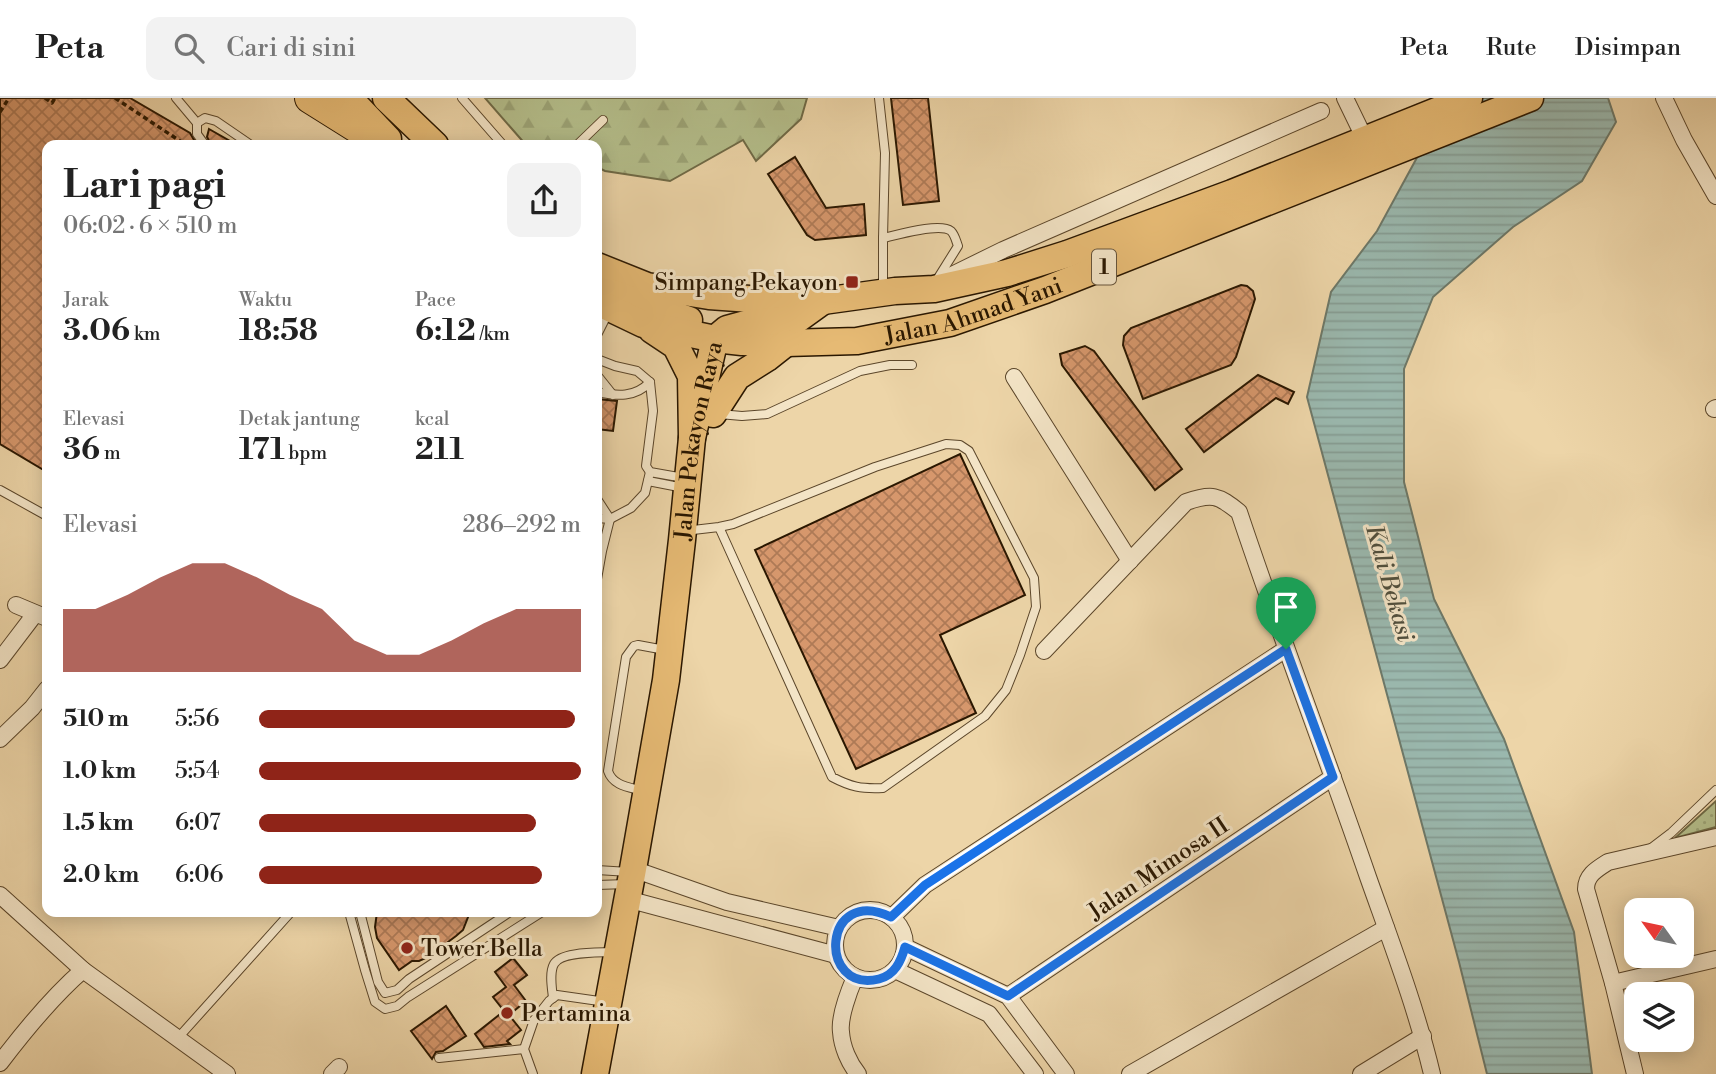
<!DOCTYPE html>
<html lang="id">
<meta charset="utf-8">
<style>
body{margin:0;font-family:"Libre Bodoni",serif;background:#f2f2f2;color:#222;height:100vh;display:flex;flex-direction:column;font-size:26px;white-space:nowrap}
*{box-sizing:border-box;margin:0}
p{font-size:23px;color:#767676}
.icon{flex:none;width:38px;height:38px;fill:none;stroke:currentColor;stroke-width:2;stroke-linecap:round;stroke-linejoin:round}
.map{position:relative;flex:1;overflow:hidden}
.panel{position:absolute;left:42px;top:42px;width:560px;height:777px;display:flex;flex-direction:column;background:#fff;border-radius:14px;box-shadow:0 4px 18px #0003}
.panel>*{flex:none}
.needle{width:46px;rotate:303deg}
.tools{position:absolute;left:1624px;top:800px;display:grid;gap:14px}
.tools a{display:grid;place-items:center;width:70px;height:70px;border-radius:14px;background:#fff;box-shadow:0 4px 18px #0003;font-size:35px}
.pin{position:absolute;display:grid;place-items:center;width:60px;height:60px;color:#fff;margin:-72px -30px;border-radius:50% 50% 50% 0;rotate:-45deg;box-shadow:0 0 7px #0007}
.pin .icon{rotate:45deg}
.round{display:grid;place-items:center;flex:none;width:74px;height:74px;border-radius:14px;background:#f2f2f2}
.headline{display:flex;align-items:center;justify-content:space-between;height:119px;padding:0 21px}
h1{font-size:38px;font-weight:700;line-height:52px}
.figures{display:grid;grid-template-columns:repeat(3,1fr);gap:10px;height:119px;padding:7px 21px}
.figures div{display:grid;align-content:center}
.figures b{font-size:30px;font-weight:700}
.figures small{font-size:19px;font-weight:400}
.figures p{font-size:19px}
.chart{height:196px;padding:14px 21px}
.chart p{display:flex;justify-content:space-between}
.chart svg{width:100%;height:126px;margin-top:7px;fill:#8f2418;opacity:.7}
ul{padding:0 21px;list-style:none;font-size:23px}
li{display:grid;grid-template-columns:112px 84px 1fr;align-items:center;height:52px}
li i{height:18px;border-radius:9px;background:#8f2418}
header{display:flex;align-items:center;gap:42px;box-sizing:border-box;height:98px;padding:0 35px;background:#fff;border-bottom:2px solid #e0e0e0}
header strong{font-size:33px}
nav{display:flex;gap:38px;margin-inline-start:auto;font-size:24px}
.search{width:490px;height:63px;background:#f2f2f2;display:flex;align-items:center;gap:18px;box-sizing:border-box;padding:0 24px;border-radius:14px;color:#767676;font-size:26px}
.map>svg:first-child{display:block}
.forest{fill:url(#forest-firs);stroke:#6f6a46;stroke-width:2}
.garden{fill:url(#garden-dots);stroke:#6f6a46;stroke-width:2}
.water{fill:url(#water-rules);stroke:#6d7868;stroke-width:2}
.building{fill:url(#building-cross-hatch);stroke:#2a1700;stroke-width:2}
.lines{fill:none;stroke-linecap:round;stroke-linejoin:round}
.service-casing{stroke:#5b462a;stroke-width:10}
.minor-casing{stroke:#5b462a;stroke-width:18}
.primary-casing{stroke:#2a1700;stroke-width:29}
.trunk-casing{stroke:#2a1700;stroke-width:29}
.motorway-casing{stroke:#2a1700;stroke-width:32}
.path{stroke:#2a1700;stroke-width:3.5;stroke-dasharray:5 3.5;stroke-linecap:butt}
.service{stroke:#f3e4c6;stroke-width:8}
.minor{stroke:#f3e4c6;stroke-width:16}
.primary{stroke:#e6ba74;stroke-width:26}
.trunk{stroke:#e6ba74;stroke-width:26}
.motorway{stroke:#e6ba74;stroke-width:30}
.route-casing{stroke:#fff;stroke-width:14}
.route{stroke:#1a73e8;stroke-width:9}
.poi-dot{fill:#8f2418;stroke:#f3e4c6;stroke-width:2.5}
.labels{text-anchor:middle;stroke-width:6;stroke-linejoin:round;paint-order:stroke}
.shield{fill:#f3e4c6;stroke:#66543b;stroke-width:2}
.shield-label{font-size:21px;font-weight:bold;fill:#2a1700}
.poi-label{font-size:23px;fill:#2a1700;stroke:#f3e4c6;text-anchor:start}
.street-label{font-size:23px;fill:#2a1700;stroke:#f3e4c6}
.water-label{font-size:24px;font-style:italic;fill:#514f3d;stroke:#f3e4c6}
</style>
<header>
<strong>Peta</strong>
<div class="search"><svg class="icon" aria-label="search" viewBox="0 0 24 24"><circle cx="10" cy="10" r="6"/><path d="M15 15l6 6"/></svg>Cari di sini</div>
<nav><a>Peta</a><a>Rute</a><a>Disimpan</a></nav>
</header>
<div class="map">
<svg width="1716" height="976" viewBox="0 0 1716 976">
<defs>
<pattern id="forest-firs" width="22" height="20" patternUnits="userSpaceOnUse" patternTransform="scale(1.75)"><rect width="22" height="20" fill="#b4be8b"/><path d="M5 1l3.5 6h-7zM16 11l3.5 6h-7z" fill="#9ba376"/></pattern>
<pattern id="garden-dots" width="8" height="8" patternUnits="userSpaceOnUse" patternTransform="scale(1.75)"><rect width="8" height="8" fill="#b4be8b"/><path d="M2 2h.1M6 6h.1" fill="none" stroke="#9ba376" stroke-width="1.8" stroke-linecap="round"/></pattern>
<pattern id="water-rules" width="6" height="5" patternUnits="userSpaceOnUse" patternTransform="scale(1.75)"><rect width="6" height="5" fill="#9ab8ae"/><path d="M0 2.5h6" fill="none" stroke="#859d94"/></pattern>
<pattern id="building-cross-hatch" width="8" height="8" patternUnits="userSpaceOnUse" patternTransform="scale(1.75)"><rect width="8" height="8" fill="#d6976c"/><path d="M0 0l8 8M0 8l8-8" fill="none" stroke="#ae7a56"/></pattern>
</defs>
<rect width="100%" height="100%" fill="#edd5a8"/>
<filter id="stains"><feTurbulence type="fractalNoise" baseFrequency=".00286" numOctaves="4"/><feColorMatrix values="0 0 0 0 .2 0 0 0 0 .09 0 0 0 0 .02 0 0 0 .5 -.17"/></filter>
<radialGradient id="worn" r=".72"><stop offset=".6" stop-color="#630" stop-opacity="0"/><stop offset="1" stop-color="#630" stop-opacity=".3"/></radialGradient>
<polygon class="forest" points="485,0 807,0 801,21 756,63 743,42 670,83 605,73 597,69 597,47 526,47"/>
<polygon class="garden" points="1716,703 1716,729 1675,740"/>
<polygon class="water" points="1438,0 1608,0 1616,24 1582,83 1513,129 1433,199 1404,271 1404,384 1434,501 1504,641 1574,834 1592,976 1487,976 1459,864 1307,299 1331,194 1377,133 1426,43"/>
<g class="building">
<polygon points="0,0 130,0 190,35 197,47 47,47 47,374 0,346"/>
<polygon points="891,0 928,0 939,103 903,107"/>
<polygon points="209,31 237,47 211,47 207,39"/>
<polygon points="795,59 826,110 864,106 866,137 815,142 807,137 768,76"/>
<polygon points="1241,187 1247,188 1253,193 1255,201 1236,259 1231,267 1143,301 1123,247 1124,238 1131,230"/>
<polygon points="1085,248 1094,253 1182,371 1155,392 1062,267 1060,256"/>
<polygon points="1258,277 1294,294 1288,306 1276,300 1204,354 1186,331"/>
<polygon points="597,301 617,303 613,333 597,331"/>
<polygon points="960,356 1025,497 940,537 976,615 856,671 755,452"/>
<polygon points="377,814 470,814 463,832 456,838 428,859 419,863 412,863 399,872 377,840 375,829"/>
<polygon points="513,860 527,877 514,887 526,903 509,917 521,932 507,943 510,946 484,949 475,936 504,913 493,899 506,889 495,874"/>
<polygon points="446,908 466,938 443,953 436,954 432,961 411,933"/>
</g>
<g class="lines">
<defs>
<g id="service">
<polyline points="176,0 197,25 197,36 205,47"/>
<polyline points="462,0 503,47"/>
<polyline points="879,0 885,55 883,140"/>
<polyline points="197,25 205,20 216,23 251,47"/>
<polyline points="577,47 603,22"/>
<path d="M883 192V140C897 137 940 124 951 133 955 137 956 143 958 148L938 180"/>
<polyline points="597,237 608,215"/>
<polyline points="597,261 615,268 637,273 650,284 653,313 646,368 650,374 684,380"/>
<polyline points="597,277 613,297"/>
<path d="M597 294C617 298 635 300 650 284"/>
<polyline points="719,316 742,318 767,316 860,273 890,267 912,267"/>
<polyline points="648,383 684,390"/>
<polyline points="0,392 47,418"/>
<polyline points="597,401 610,421 602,453 597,481"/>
<polyline points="597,420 610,421 631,410 645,395 650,374"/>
<path d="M693 432 719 429 733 426 875 369 946 346 960 347 969 353 1034 480 1036 509 1020 557 1006 592 985 618 883 690C861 691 851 689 832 679L719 429"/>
<path d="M643 693C629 689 613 688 608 673L626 559 634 548 638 547 665 552"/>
<polyline points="1650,751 1671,735 1716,692"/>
<polyline points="597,772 629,774"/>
<polyline points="597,787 627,786"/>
<polyline points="349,814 365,872 375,904 385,911 397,908 408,899 542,814"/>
<polyline points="360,814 378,884 385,895 397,892 409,881 510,814"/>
<path d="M553 900C552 890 549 875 554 866 561 853 600 855 614 854"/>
<polyline points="177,941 291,814"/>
<polyline points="439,960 524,951"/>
<polyline points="533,976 524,951 534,922 549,903 557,897 606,904"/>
</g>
<g id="minor">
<polyline points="1345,0 1360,31"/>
<polyline points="1664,0 1684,42 1716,98"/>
<polyline points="946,180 1003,152 1321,13"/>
<polyline points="1014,279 1130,463"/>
<polyline points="1714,311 1716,310"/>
<polyline points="16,507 47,520"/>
<path d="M1044 553 1186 404C1212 395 1218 397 1239 414 1280 537 1326 657 1368 779 1391 844 1416 909 1432 976"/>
<polyline points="0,562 35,516"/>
<polyline points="0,641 32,610 47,591"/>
<polyline points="633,771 727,804 839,830"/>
<polyline points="0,797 83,872 227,976"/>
<polyline points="627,801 836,857"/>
<circle cx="870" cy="847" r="35"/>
<polyline points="892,819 925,787 1286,551"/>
<polyline points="905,849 1008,898 1066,976"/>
<polyline points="895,872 989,916 1035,976"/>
<path d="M855 879C849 893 839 920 841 934 842 949 849 965 858 976"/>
<polyline points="1613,885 1716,861"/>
<polyline points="1008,898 1333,679"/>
<path d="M0 965C25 932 52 899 83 872"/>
<polyline points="332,976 339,969"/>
<polyline points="1130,976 1386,830"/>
<polyline points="1361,976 1423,938"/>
<path d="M1635 976 1613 885 1586 791C1586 777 1597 771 1608 764L1716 739"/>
</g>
<g id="primary">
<path id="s1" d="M595 976 633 771 666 582 682 442 692 340 715 241"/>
</g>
<g id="trunk">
<polyline points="349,0 388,41"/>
<polyline points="386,0 435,47"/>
<polyline points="597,168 647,188 709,198 765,202 823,203 895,193 934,191 1007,175 1067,156 1232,95 1469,0"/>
<polyline points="610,194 689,222"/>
<path id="s2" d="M597 204 643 226 715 241 742 244 786 245 857 243 950 225 1045 192 1530 0"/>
<polyline points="652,232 676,248 691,278 692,340"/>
<polyline points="715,241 727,231 749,225 798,221 823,203"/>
<polyline points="713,316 737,279 767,260 786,245"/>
</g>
<polyline id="motorway" points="310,0 385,47"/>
</defs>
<use href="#service" class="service-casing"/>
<use href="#minor" class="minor-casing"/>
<use href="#primary" class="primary-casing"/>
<use href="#trunk" class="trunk-casing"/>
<use href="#motorway" class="motorway-casing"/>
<g class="path">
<polyline points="45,0 52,5 55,0"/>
<polyline points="115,0 186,47"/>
<polyline points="0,14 9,0"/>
</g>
<use href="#service" class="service"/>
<use href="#minor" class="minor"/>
<use href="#primary" class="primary"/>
<use href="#trunk" class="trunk"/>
<use href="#motorway" class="motorway"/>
</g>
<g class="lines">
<defs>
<path id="route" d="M1286 551 1333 679 1008 898 905 849C901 863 895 877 879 881 817 896 822 786 891 819L925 787Z"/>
</defs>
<use href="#route" class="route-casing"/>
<use href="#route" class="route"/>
</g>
<g class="poi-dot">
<rect x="845" y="177" width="14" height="14" rx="3.5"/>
<circle cx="407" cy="850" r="7"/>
<circle cx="507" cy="915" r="7"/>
</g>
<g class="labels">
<rect class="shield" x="1092" y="151.5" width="24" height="35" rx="5"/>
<g class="shield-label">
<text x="1104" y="176">1</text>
</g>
<g class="poi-label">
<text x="838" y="192" text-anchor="end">Simpang Pekayon</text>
<text x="421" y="858">Tower Bella</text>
<text x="521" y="923">Pertamina</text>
</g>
<g class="street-label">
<text dy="8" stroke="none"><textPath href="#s2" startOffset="387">Jalan Ahmad Yani</textPath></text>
<text dy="8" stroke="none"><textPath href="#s1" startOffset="642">Jalan Pekayon Raya</textPath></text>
<text transform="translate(1158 770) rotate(-34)" y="8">Jalan Mimosa II</text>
</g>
<g class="water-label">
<text transform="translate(1390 485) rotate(74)" y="8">Kali Bekasi</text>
</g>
</g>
<rect width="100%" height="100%" filter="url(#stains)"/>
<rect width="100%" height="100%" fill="url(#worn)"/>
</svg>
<div class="tools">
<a><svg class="needle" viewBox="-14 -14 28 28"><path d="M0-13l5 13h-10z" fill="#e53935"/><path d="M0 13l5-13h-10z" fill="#767676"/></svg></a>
<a><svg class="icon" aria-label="layers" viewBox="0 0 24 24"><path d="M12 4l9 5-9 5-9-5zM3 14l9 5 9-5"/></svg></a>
</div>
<div class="pin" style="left:1286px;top:551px;background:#1e9e55"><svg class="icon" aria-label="arrive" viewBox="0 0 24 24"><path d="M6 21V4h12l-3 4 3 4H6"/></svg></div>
<section class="panel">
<div class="headline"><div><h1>Lari pagi</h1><p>06:02 · 6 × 510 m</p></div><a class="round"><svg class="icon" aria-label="share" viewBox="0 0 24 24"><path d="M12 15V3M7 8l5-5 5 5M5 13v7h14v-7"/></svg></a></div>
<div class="figures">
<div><p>Jarak</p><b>3.06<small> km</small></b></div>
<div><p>Waktu</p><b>18:58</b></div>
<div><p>Pace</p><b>6:12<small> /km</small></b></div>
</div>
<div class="figures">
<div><p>Elevasi</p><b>36<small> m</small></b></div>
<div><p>Detak jantung</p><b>171<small> bpm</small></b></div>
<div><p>kcal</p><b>211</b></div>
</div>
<div class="chart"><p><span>Elevasi</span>286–292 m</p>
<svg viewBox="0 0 160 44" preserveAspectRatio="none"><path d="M0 44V22L10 22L20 17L30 11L40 6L50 6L60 11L70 17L80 22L90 33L100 38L110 38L120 33L130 27L140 22L150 22L160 22V44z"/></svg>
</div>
<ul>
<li><b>510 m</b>5:56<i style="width:98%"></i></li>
<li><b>1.0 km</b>5:54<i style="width:100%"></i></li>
<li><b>1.5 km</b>6:07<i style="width:86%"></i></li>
<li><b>2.0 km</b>6:06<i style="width:88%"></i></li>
</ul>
</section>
</div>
